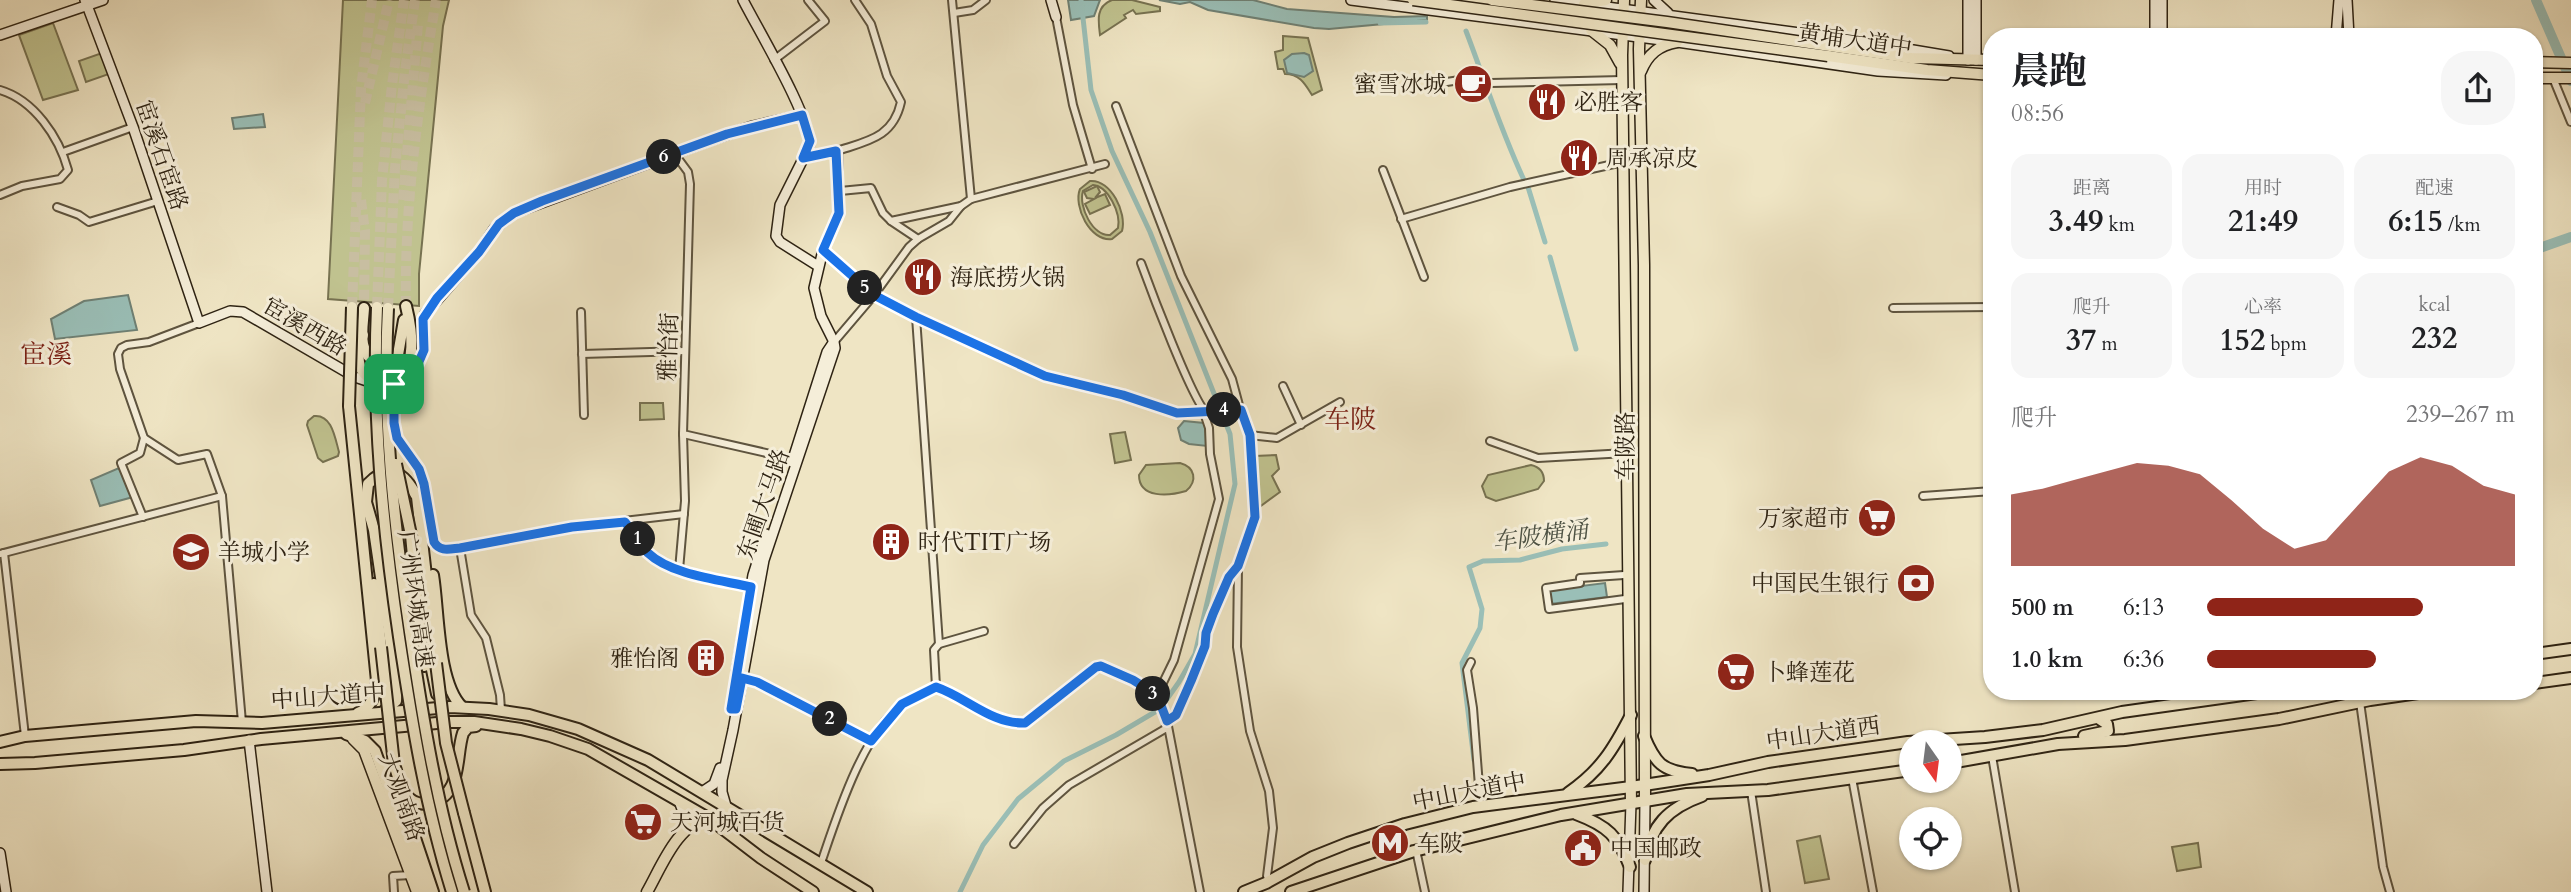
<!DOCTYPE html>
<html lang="zh">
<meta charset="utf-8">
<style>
body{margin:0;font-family:Cardo,"Noto Serif SC",serif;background:#f6f6f6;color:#202124;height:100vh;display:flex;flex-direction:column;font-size:26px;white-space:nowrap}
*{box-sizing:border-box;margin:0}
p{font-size:23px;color:#757577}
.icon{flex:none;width:38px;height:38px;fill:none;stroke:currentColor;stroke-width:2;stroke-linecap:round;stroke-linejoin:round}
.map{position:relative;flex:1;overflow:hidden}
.side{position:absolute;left:1983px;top:28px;width:560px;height:672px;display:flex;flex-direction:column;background:#fff;border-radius:28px;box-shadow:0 2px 5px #0004}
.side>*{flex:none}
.needle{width:46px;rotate:166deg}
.fabs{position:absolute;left:1899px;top:730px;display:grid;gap:14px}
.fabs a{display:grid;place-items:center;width:63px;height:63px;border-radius:50%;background:#fff;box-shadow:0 2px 5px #0004;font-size:35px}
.pin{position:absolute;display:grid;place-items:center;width:60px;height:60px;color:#fff;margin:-30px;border-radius:14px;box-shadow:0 4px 10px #0006}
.km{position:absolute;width:35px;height:35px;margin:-18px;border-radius:50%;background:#222;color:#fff;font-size:19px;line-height:35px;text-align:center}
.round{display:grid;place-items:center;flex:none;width:74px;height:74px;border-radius:28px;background:#f6f6f6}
.head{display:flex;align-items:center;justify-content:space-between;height:119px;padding:0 28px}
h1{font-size:38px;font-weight:700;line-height:52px}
.stats{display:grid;grid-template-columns:repeat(3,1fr);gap:10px;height:119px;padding:7px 28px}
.stats div{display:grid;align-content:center;border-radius:18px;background:#f6f6f6;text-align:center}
.stats b{font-size:30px;font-weight:700}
.stats small{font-size:19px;font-weight:400}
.stats p{font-size:19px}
.chart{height:196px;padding:14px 28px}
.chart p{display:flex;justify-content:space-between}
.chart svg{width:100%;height:126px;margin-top:7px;fill:#8f2418;opacity:.7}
ul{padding:0 28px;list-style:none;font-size:23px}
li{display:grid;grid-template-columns:112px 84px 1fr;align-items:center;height:52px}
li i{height:18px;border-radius:9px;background:#8f2418}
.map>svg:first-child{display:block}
.green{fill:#c0c28f;stroke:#777251;stroke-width:2;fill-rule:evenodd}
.water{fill:#9abfb7;stroke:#6f8175;stroke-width:2}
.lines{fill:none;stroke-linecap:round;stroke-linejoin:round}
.canal{stroke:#9abfb7;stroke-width:5}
.river{stroke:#9abfb7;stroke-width:10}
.highway-tunnel{stroke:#c8bea1;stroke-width:10;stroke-dasharray:10 5;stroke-linecap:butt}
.street-casing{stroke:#5e543f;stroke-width:10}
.secondary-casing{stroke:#2e2313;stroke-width:12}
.primary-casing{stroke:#2e2313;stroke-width:13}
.highway-casing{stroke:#2e2313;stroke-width:14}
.street{stroke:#f5eed9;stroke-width:6}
.secondary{stroke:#f5eed9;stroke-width:9}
.primary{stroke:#efe5c4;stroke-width:10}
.highway{stroke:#efe5c4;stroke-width:10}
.primary-bridge-casing{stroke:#2e2313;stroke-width:13;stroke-linecap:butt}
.highway-bridge-casing{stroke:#2e2313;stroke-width:14;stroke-linecap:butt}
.primary-bridge{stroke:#efe5c4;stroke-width:10}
.highway-bridge{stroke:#efe5c4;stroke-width:10}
.route-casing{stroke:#fff;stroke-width:14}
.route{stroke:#1a73e8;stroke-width:9}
.labels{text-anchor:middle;stroke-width:6;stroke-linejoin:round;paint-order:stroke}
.street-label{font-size:23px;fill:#2e2313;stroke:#f5eed9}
.poi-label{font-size:23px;fill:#2e2313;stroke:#f5eed9;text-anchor:start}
.water-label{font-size:24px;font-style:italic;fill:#4e5244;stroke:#f5eed9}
.quarter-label{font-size:26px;fill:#7a1f14;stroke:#f5eed9}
</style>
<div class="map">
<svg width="2571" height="892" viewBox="0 0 2571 892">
<rect width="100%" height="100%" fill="#efe5c4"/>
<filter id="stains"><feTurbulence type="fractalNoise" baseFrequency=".00286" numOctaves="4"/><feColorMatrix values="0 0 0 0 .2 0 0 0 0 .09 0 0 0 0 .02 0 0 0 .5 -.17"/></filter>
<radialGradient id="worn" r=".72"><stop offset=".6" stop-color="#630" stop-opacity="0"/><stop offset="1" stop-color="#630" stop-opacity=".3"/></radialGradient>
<g class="green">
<polygon points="343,0 449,0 443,26 419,274 419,306 328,299"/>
<path d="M1112 0H1132L1160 7V11L1136 14 1133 10 1124 15 1126 18 1100 35C1098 20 1096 6 1112 0Z"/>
<polygon points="53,23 78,90 43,100 19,35"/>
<path d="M1283 36 1308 38 1322 90 1312 95C1305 84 1300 74 1285 74L1283 69H1278L1275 52 1283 50Z"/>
<polygon points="102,53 109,74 86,82 79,61"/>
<path d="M1090 181C1111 179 1127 213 1122 231L1112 239C1090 242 1073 206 1080 189ZM1093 185C1108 186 1121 213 1118 228L1110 235C1093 237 1078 206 1083 191Z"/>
<polygon points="1097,186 1100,192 1095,198 1105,194 1110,205 1090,214 1085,204 1094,199 1087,198 1084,192"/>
<polygon points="640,403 663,403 664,419 640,420"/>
<path d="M314 416C332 414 335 438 339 452L338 456 323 462 318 458 307 425 308 421Z"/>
<polygon points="1125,432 1131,460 1115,463 1110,434"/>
<polygon points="1276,455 1279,469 1272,476 1280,492 1258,508 1255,456"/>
<path d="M1180 463C1195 467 1198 481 1186 491 1169 496 1139 499 1139 475L1146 465Z"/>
<path d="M1531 465C1540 467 1544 472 1544 481L1538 489 1496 501 1486 497 1482 486 1488 475Z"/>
<polygon points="1820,836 1829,879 1805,883 1797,841"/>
<polygon points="2198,843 2201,867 2177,871 2172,847"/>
</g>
<g class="water">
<polygon points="1068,0 1100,0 1094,16 1071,20"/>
<polygon points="1159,0 1253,0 1287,9 1394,17 1427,16 1427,20 1329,29 1314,28 1208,10 1190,2 1180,4"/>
<polygon points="1304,53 1309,55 1313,71 1304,77 1287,73 1284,60 1292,54"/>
<polygon points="263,114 265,127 234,129 232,118"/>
<polygon points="128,295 137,330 55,339 51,319 84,301"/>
<polygon points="1184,421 1204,423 1207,429 1207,446 1189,444 1181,440 1178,428"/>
<polygon points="119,468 133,497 100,506 91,480"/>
<polygon points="1605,583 1607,597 1550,604 1549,590"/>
</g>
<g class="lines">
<g class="canal">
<polyline points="1380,23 1426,22"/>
<path d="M1466 31C1485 81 1501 131 1524 180"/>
<polyline points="1528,187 1545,242"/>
<polyline points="1550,257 1576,349"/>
<polyline points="1474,760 1462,663 1480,628 1482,609 1469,567 1483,561 1520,560 1562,549 1606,544"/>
<polyline points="960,892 983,845 1018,799 1064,761 1116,735 1160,709 1179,682 1195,654 1235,484 1230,434 1150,232 1112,151 1091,90 1081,0"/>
</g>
<g class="river">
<polyline points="2536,0 2571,81"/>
<polyline points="2534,250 2571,237"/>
</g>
<g class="highway-tunnel">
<polyline points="365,103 389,0"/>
<polyline points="361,200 365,231 364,308"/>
<polyline points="403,200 418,24"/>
<path d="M406 306C404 204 419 101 436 0"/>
<polyline points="352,307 361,88 372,0"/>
<polyline points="377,307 382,180 392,85 404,0"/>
<polyline points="388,308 395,168 405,71 415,0"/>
</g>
<defs>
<g id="street">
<polyline points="952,0 971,199"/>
<polyline points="954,13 973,10 986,0"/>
<polyline points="1056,17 1073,105 1092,169"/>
<polyline points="774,60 825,21 808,0"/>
<polyline points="2553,78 2571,122"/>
<polyline points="1440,83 1473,78 1491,83 1622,80"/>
<path d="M0 90C34 100 59 137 68 170L60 179 22 186 0 195"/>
<path d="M837 151C867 141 893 138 901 102L887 76 871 24 855 0"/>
<polyline points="63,152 133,127"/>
<polyline points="674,153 688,172 690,184 683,434 797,460"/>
<polyline points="1383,170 1424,277"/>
<polyline points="840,191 871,188 883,213 891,221 961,206 971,199 1105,164"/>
<polyline points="57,207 79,215 89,222 158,201"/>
<polyline points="1401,219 1510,187 1623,162"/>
<polyline points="891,221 918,239"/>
<polyline points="823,250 874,295 916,317 1045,376 1123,395 1177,413 1207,413 1236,408"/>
<path d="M1141 263C1149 285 1194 405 1207 413L1205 416 1209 428 1210 454 1219 499 1174 660 1157 695"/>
<polyline points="1893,308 1992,307"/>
<polyline points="581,312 584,415"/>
<polyline points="916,317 939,644"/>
<polyline points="199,323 149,342 127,345 121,348 118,354 120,369 144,438 178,460 207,454 222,496 242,722"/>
<polyline points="834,342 874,295 909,247 918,239 949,221 961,206"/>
<polyline points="582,354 685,351"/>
<path d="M394 384V423L397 438 419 469 424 484 434 542C440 552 449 549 460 548L572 527 684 514"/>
<polyline points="1283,386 1301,425"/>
<polyline points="1249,435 1277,438 1340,402"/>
<polyline points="1490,441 1538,458 1626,453"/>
<polyline points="1923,496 1992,491"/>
<polyline points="143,517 121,463 140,453 144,438"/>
<path d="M625 522C633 532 639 544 648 553 671 575 721 580 752 587"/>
<polyline points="460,548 471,615 486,638 500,695 501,710"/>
<polyline points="4,553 25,736"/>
<polyline points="0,554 222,496"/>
<polyline points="1238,566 1237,647 1250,731 1269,791 1273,828 1267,876 1269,881"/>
<polyline points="679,570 685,501 683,434"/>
<polyline points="1624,575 1580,578 1580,583 1546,588 1549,609 1625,599"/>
<polyline points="1471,662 1467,670 1473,708 1480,799"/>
<polyline points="742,678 757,682 871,741"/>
<polyline points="936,687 934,650 939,644 984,631"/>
<polyline points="2360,702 2383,867 2390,892"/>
<polyline points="1992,756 2015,892"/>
<polyline points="1852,778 1873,892"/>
<polyline points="1751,791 1766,892"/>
<polyline points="1014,844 1043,808 1069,785 1165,729 1167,721 1176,715 1205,646 1206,633 1213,614 1229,577 1238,566 1255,517 1249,435 1241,410 1236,408 1239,405 1232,379 1181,276 1116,106"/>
<polyline points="1416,850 1425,892"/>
<path d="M821 863C836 819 863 732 902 705 912 697 924 692 936 687 966 697 991 724 1025 723L1095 667 1101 666 1133 680 1157 695 1167 721 1200 892"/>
<polyline points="394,892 393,876 411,875"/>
</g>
<g id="secondary">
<polyline points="85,0 133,127 199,323 230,311 243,312 355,377 382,386 402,381 418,364 424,350 423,323 425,314 479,252 494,229 514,213 711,140 753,126 802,115"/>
<path d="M743 0C756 26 815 124 809 147L780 205 776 236 780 242 818 266"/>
<polyline points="1051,0 1056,17"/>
<polyline points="1351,0 1677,42 1878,71 1946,75"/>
<polyline points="1555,0 1859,41 1949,56"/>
<polyline points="1654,0 1668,13"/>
<polyline points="2347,0 2349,37"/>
<polyline points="0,35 103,0"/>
<polyline points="2155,37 2155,0"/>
<polyline points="2162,37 2162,0"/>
<polyline points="2336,37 2339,0"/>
<polyline points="1968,60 1968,0"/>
<polyline points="1976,60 1976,0"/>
<polyline points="792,462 827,352 833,343"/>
<polyline points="736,675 753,575 766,534"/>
<polyline points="249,740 267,892"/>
<polyline points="702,792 714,784 720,768"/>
<polyline points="679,801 686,820 681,833"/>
<polyline points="726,806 722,792 722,780 733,730 764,560 835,348 834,342 821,316 814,288 823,250 839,213 837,151 803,158"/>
<polyline points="0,853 6,892"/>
<polyline points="1628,892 1631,803"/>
<polyline points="1644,892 1645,800"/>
</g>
<g id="primary">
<polyline points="1624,0 1622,55 1631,803"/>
<polyline points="1641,0 1639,49 1644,265 1645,800"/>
<polyline points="1584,4 1606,0"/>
<polyline points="1591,30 1610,45 1620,63"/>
<polyline points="1830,46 1911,58 1992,60"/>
<polyline points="1828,56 1927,70 1992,75"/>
<polyline points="2534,62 2571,63"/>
<path d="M1641 71C1648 54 1659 45 1677 42"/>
<polyline points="2534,78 2571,78"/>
<polyline points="353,739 364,750 417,892"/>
<path d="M647 892C661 868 678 821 710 819"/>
</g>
<g id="highway">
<path d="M364 308C363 328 356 353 378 364L390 363 398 355 404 320"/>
<path d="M363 335C351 369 365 390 402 375 417 358 411 326 406 306"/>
<path d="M349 406 377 681C376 694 371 708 358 713"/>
<path d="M433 575C439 611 437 682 462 707"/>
<polyline points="374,584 381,647"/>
<polyline points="419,620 424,666"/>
<polyline points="2534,654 2571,649"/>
<polyline points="429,655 437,694"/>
<polyline points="2534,683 2571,678"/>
<path d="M383 712 396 701 397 686 374 530 366 502 368 484C390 461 405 474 417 497L436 663"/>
<polyline points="346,734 365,741 375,751 425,892"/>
<path d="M1644 736C1655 763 1662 771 1692 774"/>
<polyline points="2084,736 2108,731 2107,724 2098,718"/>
<polyline points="0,742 25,736 196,721 262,723 450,707 489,709 529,715 578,729 648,760 867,892"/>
<polyline points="1950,763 2058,744 2125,740 2279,719 2370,700 2432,691"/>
<polyline points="0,764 35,763 184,750 261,739 448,722 474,722 521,729 550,736 588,749 710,819 761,858 813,892"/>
<polyline points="399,790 433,892"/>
<path d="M402 790C409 800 417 806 430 803 463 795 455 757 463 733L468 727 476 726"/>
<path d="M1568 793C1600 771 1613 750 1631 715"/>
<polyline points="464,813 485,892"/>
<path d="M1576 814C1608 826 1618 836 1630 867"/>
<path d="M1645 860C1651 826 1668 808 1702 796"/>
<polyline points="1244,892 1266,883 1313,857 1348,843 1405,824 1473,807 1631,787 1709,775 1768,762 1908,742 1985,737 2043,730 2122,712 2271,691"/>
<polyline points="1291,892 1414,851 1561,815 1687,794 1768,790 1911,770"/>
</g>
</defs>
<use href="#street" class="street-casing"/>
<use href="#secondary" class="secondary-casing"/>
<use href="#primary" class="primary-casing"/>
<use href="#highway" class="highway-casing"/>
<use href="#street" class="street"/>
<use href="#secondary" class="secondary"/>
<use href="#primary" class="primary"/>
<use href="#highway" class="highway"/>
<defs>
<g id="primary-bridge">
<polyline points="1413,0 1828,56"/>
<polyline points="1492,0 1667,22 1830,46"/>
</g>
<g id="highway-bridge">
<path d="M377 307C372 418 383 528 399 637 412 723 426 809 452 892"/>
<path d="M388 308C382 416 394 525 410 632 423 720 437 807 464 892"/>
<polyline points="349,406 352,307"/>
<polyline points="396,464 411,535 419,620"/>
<polyline points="381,647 394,764 402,790"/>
<polyline points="436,663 446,743 464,813"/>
</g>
</defs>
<use href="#primary-bridge" class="primary-bridge-casing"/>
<use href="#highway-bridge" class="highway-bridge-casing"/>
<use href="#primary-bridge" class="primary-bridge"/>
<use href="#highway-bridge" class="highway-bridge"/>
</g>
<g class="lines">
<defs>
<path id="route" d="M802 115 810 141 803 158 836 151 839 213 823 250 874 295 916 317 1045 376 1123 395 1177 413 1241 410 1250 435 1255 517 1238 566 1229 577 1213 614 1206 633 1205 646 1191 681 1176 715 1167 721 1157 695 1133 680 1101 666 1096 667 1025 723C991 724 966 697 936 687L902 704 871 741 757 682 742 678 736 709H731L751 587C721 580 671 575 648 553 639 544 633 532 625 522L572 527 460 548C449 549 440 552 434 542L424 484 419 469 397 438 394 423V384L408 376 418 364 424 350 423 319 437 298 479 252 499 224 514 213 542 201 727 134Z"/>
</defs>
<use href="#route" class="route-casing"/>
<use href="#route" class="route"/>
</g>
<defs>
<symbol id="cafe-disc" viewBox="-11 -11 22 22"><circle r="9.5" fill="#8f2418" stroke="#f5eed9"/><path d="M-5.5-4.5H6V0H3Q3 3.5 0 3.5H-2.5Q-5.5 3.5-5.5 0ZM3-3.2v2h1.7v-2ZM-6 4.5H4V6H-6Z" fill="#fff"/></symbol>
<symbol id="restaurant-disc" viewBox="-11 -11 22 22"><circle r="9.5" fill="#8f2418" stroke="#f5eed9"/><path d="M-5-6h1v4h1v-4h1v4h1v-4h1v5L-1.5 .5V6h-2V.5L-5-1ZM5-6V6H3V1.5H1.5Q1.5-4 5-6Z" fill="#fff"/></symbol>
<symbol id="supermarket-disc" viewBox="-11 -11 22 22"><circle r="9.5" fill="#8f2418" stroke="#f5eed9"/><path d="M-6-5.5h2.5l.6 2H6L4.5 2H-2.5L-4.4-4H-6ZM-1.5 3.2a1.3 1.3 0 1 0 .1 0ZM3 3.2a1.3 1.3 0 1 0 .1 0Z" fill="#fff"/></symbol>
<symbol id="building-disc" viewBox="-11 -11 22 22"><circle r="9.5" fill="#8f2418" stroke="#f5eed9"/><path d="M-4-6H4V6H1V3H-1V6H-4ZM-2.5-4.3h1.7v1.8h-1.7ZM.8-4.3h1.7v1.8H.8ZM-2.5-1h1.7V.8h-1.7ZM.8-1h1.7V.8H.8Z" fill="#fff"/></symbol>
<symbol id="school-disc" viewBox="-11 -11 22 22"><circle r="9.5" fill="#8f2418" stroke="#f5eed9"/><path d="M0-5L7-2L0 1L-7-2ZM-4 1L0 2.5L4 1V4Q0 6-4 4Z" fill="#fff"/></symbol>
<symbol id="bank-disc" viewBox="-11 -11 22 22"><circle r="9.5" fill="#8f2418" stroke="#f5eed9"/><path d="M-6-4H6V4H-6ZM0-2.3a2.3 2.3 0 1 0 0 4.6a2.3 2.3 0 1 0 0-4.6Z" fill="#fff"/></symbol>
<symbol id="metro-disc" viewBox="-11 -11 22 22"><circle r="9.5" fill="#8f2418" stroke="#f5eed9"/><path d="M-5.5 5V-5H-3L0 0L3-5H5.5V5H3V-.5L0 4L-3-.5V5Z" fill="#fff"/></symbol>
<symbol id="civic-disc" viewBox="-11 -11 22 22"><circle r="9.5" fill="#8f2418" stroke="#f5eed9"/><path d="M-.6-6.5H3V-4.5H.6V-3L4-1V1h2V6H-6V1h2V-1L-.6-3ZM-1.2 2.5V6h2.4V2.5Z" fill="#fff"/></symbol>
</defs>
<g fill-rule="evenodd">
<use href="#cafe-disc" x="1451" y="62" width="44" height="44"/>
<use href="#restaurant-disc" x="1525" y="80" width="44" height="44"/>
<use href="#restaurant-disc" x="1557" y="136" width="44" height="44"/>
<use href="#restaurant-disc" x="901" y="255" width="44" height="44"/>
<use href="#supermarket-disc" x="1855" y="496" width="44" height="44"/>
<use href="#building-disc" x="869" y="520" width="44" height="44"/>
<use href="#school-disc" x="169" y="530" width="44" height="44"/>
<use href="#bank-disc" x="1894" y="561" width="44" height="44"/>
<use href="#building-disc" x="684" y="636" width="44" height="44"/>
<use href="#supermarket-disc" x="1714" y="650" width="44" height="44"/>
<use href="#supermarket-disc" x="621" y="800" width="44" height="44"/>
<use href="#metro-disc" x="1368" y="821" width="44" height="44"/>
<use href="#civic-disc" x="1561" y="826" width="44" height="44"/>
</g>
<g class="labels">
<g class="street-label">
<text transform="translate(1855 40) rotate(8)" y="8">黄埔大道中</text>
<text transform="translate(162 155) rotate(71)" y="8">宦溪石宦路</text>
<text transform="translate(305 326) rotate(30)" y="8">宦溪西路</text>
<text transform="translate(668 347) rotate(-88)" y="8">雅怡街</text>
<text transform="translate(1625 446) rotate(-90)" y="8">车陂路</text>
<text transform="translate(763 504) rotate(-71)" y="8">东圃大马路</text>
<text transform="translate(416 599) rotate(82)" y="8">广州环城高速</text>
<text transform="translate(328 696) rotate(-4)" y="8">中山大道中</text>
<text transform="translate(1823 733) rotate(-8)" y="8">中山大道西</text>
<text transform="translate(1469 791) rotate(-11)" y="8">中山大道中</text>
<text transform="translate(402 797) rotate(70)" y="8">大观南路</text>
</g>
<g class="poi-label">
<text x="1446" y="92" text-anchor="end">蜜雪冰城</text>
<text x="1574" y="110">必胜客</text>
<text x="1606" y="166">周承凉皮</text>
<text x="950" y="285">海底捞火锅</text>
<text x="1850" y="526" text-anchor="end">万家超市</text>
<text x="918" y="550">时代TIT广场</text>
<text x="218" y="560">羊城小学</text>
<text x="1889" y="591" text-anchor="end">中国民生银行</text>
<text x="679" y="666" text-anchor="end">雅怡阁</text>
<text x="1763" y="680">卜蜂莲花</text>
<text x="670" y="830">天河城百货</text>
<text x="1417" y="851">车陂</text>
<text x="1610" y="856">中国邮政</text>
</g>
<g class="water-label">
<text transform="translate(1540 536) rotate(-8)" y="8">车陂横涌</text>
</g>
<g class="quarter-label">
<text x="46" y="363">宦溪</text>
<text x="1350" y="428">车陂</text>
</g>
</g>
<rect width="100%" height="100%" filter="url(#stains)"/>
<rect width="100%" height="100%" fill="url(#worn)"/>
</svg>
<div class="fabs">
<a><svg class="needle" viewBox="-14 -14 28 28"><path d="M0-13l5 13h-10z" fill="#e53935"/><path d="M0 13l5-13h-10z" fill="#757577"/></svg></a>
<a><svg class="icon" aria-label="locate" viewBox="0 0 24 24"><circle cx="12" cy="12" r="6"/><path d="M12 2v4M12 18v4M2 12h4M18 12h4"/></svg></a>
</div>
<div class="pin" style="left:394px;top:384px;background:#1e9e55"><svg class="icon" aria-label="arrive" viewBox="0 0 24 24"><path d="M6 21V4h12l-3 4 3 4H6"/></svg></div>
<b class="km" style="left:638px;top:539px">1</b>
<b class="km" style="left:830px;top:719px">2</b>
<b class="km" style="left:1153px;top:694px">3</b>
<b class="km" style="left:1224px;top:410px">4</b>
<b class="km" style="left:865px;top:288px">5</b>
<b class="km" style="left:664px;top:157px">6</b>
<section class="side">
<div class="head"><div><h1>晨跑</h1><p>08:56</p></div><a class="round"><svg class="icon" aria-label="share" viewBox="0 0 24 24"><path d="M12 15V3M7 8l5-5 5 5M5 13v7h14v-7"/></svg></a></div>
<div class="stats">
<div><p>距离</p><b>3.49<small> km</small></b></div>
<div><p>用时</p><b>21:49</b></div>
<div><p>配速</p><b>6:15<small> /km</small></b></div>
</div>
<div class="stats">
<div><p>爬升</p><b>37<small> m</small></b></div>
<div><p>心率</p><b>152<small> bpm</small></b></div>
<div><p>kcal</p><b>232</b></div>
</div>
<div class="chart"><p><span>爬升</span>239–267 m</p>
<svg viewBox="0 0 160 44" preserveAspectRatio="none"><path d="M0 44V19L10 17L20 14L30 11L40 8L50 9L60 12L70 21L80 31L90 38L100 35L110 23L120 11L130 6L140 9L150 16L160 19V44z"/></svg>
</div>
<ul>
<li><b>500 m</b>6:13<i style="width:70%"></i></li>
<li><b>1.0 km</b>6:36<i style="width:55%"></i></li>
</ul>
</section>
</div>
